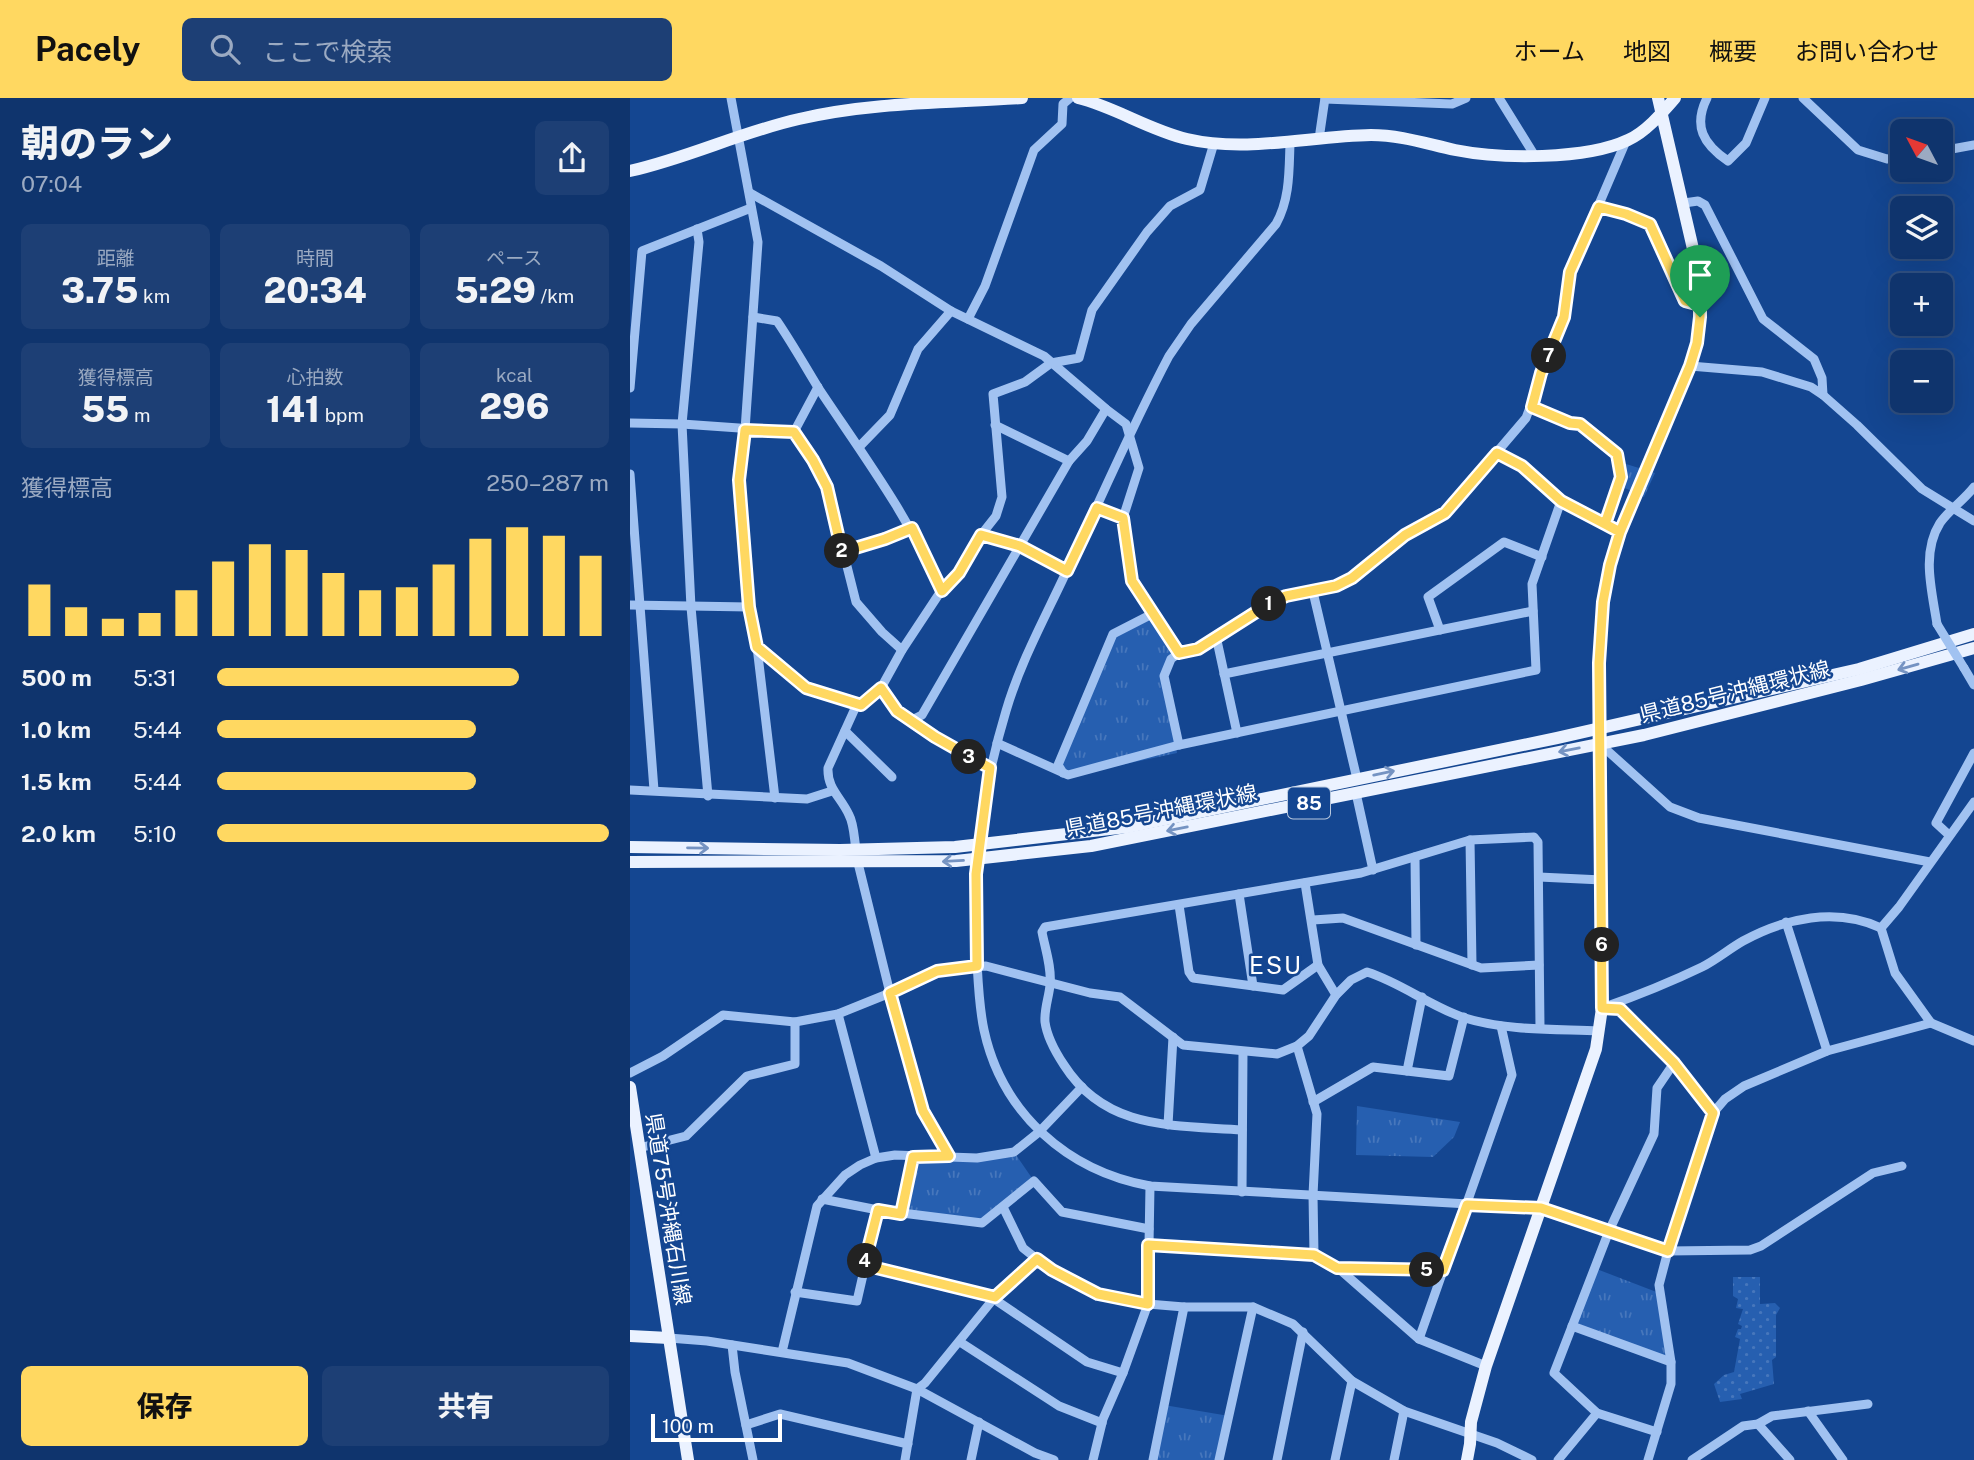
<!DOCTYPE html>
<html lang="ja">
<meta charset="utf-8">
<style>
body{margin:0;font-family:"Public Sans","Noto Sans JP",sans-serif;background:#1d3f75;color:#f1f3f6;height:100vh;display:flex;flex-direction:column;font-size:26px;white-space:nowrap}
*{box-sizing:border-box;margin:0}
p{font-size:23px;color:#9baac2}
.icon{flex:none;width:38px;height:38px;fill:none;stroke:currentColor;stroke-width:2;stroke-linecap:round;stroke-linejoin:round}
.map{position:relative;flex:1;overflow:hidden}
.sheet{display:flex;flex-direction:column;background:#0f346d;width:630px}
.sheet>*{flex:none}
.needle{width:46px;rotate:311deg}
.controls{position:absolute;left:1260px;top:21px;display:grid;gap:14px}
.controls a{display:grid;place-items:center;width:63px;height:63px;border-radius:10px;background:#0f346d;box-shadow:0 7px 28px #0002,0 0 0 2px #2f4f80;font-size:35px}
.scale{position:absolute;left:21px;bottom:18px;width:131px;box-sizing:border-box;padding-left:7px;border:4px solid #fff;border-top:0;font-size:19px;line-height:24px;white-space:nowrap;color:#fff;-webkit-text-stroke:5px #144691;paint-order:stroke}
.pin{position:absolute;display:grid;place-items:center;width:60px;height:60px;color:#fff;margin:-72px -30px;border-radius:50% 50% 50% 0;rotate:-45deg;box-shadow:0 0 7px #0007}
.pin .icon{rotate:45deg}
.km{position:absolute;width:35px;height:35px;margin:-18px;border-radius:50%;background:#222;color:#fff;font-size:19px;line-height:35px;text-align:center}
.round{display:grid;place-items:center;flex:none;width:74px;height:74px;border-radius:10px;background:#1d3f75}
.summary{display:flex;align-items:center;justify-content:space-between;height:119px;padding:0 21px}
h1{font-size:38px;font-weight:800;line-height:52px}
.metrics{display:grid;grid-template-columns:repeat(3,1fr);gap:10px;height:119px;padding:7px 21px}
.metrics div{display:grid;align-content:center;border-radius:10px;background:#1d3f75;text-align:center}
.metrics b{font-size:35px;font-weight:800}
.metrics small{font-size:19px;font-weight:400}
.metrics p{font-size:19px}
.chart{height:196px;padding:14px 21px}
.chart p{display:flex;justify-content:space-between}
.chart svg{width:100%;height:126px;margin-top:7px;stroke:#ffd861;stroke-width:6}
.cta{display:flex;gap:14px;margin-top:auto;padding:14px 21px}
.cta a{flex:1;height:80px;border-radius:10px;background:#ffd861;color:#111;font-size:28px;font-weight:800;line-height:80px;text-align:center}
.cta a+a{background:#1d3f75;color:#f1f3f6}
ul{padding:0 21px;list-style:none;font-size:23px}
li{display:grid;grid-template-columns:112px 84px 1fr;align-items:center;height:52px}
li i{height:18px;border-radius:9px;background:#ffd861}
header{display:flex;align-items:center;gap:42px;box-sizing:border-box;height:98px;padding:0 35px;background:#ffd861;color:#111}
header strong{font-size:33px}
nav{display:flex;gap:38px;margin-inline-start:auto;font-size:24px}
.search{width:490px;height:63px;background:#1d3f75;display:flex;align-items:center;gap:18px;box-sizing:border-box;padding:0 24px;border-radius:10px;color:#9baac2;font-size:26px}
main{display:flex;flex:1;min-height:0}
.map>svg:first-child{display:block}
.grass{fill:url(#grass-dots)}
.park{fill:url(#park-tufts)}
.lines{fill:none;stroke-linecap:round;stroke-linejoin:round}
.minor{stroke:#a1c2f1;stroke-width:9}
.major{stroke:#ebf2ff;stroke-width:12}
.minor-bridge{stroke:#a1c2f1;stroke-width:9}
.oneway{stroke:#7593c2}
.route-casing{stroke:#fff;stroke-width:14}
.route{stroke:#ffd861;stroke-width:9}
.labels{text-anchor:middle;stroke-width:5;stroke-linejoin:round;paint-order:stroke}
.shield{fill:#144691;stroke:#b8c8de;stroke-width:2}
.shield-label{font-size:19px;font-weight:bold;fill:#fff}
.street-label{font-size:21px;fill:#fff;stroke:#144691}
.quarter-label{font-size:24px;letter-spacing:2px;fill:#fff;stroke:#144691}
</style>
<header>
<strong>Pacely</strong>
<div class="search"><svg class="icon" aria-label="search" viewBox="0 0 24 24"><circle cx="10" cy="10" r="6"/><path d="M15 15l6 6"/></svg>ここで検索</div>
<nav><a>ホーム</a><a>地図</a><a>概要</a><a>お問い合わせ</a></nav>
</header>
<main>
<section class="sheet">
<div class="summary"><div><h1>朝のラン</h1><p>07:04</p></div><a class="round"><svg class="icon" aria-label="share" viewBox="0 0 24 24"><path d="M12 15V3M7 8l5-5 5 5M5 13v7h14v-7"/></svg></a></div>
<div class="metrics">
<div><p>距離</p><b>3.75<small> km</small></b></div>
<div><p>時間</p><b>20:34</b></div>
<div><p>ペース</p><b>5:29<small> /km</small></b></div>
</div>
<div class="metrics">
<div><p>獲得標高</p><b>55<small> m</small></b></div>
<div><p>心拍数</p><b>141<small> bpm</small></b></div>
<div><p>kcal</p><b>296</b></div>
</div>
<div class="chart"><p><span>獲得標高</span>250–287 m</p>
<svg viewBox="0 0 160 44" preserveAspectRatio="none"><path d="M5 44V26M15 44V34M25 44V38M35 44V36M45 44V28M55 44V18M65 44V12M75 44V14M85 44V22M95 44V28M105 44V27M115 44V19M125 44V10M135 44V6M145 44V9M155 44V16"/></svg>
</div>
<ul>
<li><b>500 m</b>5:31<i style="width:77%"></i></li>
<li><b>1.0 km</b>5:44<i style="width:66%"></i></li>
<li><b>1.5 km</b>5:44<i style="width:66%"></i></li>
<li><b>2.0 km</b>5:10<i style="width:100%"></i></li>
</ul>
<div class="cta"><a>保存</a><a>共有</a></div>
</section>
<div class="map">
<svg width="1344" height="1362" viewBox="0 0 1344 1362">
<defs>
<pattern id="grass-dots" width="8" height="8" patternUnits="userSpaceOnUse" patternTransform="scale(1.75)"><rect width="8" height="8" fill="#265fb0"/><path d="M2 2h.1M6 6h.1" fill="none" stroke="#4777bc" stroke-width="1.8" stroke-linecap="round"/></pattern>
<pattern id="park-tufts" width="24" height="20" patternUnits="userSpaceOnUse" patternTransform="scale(1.75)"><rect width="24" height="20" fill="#265fb0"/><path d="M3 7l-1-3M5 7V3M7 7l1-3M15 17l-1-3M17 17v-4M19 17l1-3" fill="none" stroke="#4777bc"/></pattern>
</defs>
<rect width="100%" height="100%" fill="#144691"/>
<polygon class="grass" points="1103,1179 1130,1179 1130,1206 1145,1205 1150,1210 1146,1217 1146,1259 1142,1262 1144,1286 1110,1296 1112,1301 1090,1304 1084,1286 1094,1277 1104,1274 1110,1241 1105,1239 1108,1231 1111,1231 1112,1228 1108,1226 1113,1211 1106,1210 1108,1201 1103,1198"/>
<g class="park">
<polygon points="996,366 1025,375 1014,399 995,390 997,381"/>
<polygon points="523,516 548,554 535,579 547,655 439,678 428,667 485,534"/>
<polygon points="727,1008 830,1024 824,1039 803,1059 726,1057"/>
<polygon points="384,1054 404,1083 352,1125 271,1116 283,1059"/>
<polygon points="964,1170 1029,1195 1041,1264 942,1228"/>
<polygon points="534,1307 599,1318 589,1362 523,1362"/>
</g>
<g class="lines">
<g class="minor">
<polyline points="101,0 128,144 115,332 109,381 119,509 127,549 145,700"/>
<polyline points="869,0 905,58"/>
<path d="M1077 0C1063 28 1073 46 1098 63L1116 45 1135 0"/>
<polyline points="1173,0 1228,52 1257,61 1272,59"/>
<polyline points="695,1 822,6 836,0"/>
<polyline points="689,41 695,0"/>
<path d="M660 45C659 73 660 101 646 126L561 226 539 258C503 326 472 398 439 468 417 516 391 562 376 613 353 689 342 768 346 848 348 875 348 904 354 932 372 1015 437 1073 520 1088L911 1110 1038 1153 1120 1152 1131 1148 1243 1075 1272 1068"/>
<polyline points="1311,53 1344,47"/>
<polyline points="120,95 251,168 321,213 414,258 476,311 496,326 509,370 493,420 502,483 549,555"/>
<polyline points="1054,105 1068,103 1075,107 1133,221 1184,261 1192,280 1193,297"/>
<polyline points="969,109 996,116 1020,126 1055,203 1070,207"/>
<polyline points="67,131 69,144 52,326 61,509 78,698"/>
<path d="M123 219 147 223C162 245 175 268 189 291 233 357 280 420 311 493"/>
<polyline points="338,221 355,188 404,52 432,26 433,6 440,0"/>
<polyline points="1060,268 1132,274 1181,289 1193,297 1227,327 1292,391 1344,423"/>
<polyline points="0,290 12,153 121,110"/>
<polyline points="902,309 940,325 950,326 987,356 991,379 975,426"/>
<polyline points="0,325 52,326 164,334 188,289"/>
<polyline points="365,327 439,363"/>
<polyline points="164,334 197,389 226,504 252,534 272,552"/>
<polyline points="229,349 260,317 288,251 321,213"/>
<polyline points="868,355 892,368 931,403 990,434"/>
<polyline points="0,376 24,692"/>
<polyline points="467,410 493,420"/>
<polyline points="351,437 390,448 437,473"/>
<polyline points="212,454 255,441 282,430"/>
<polyline points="683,494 727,681"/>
<polyline points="0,507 119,509"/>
<path d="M1307 526C1302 493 1291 455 1310 425 1319 412 1334 402 1344 389"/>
<polyline points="810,532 798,499 874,444 912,459"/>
<polyline points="586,538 607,635"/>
<polyline points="127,549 176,590 231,607 251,590 272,552 311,493 329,475 351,437 366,418 372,399 363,296 395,284 421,265 449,260 462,212 517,134 540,108 570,92 584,45"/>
<polyline points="1334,570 1344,587"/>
<polyline points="594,576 903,513"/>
<polyline points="251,590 266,613 305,639 360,670"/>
<polyline points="280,623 292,617 439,363 457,343 476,311"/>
<polyline points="215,633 262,679"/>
<polyline points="367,645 438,677 549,647 906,572 902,486 931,403"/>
<polyline points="970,646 1040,709 1069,720 1300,764"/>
<polyline points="549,647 534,578 541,561 549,555 567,551 642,504 656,498 706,488 722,480 774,437 815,415 896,320 934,219 940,174 996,43"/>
<polyline points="433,675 428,667 483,536 522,516"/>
<polyline points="0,692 177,701 202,693"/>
<polyline points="726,695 743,772"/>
<polyline points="1319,737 1306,725 1344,655"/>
<polyline points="840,742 842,867"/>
<path d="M226 751C224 740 224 726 219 717 211 699 197 691 198 670L227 606"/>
<polyline points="785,759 786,847"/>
<polyline points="228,765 260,895 293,1013 319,1058"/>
<polyline points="909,779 972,782"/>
<polyline points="675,785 688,867 706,897"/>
<polyline points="609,796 623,888"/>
<polyline points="549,807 559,874 563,880 653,892 688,867"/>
<polyline points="683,822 713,820 851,870 909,867"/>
<polyline points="1156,824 1197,953"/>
<path d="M972 910C1006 898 1039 885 1072 869 1086 862 1099 851 1113 843 1155 820 1206 809 1251 830"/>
<polyline points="978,910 990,911 1044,965 1083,1015"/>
<polyline points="208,916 246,1060"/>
<polyline points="1301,925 1344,943"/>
<polyline points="667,948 687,1016 683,1097 684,1157"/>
<polyline points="777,973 792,899"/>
<path d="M0 975 33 958 93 917 165 924 208 916 260 895 307 873 323 870 356 868 460 895 490 899 553 947 647 956 667 948 679 938 706 897 721 882 737 874C772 885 801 909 835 920 877 933 925 931 969 933"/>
<polyline points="683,1004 743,969 819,978 834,919"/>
<polyline points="538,1027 543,939"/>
<path d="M612 1032C545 1027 476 1033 434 967 426 955 417 939 415 924 414 911 419 899 420 887 422 870 415 850 412 834L415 829 731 775 840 742 904 739 908 744 910 930"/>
<polyline points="9,1050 56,1038 117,978 165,966 165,924"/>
<polyline points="612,1094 613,954"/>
<polyline points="192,1101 248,1112"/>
<polyline points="373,1109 393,1150 422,1173 468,1196 518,1206 554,1209 623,1209 663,1226 722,1283 774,1313 867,1345 902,1362"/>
<polyline points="271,1116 283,1059"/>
<polyline points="518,1147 684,1157 707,1169 789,1241 856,1268"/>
<polyline points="234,1167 365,1199"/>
<polyline points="707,1169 813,1172"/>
<polyline points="165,1194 227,1203 248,1112 352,1125 404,1083 432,1114 519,1131"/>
<polyline points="364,1201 457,1264 493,1275"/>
<polyline points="942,1228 1041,1264"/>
<polyline points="39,1240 77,1243 218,1265 287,1291 405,1355 424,1362"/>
<polyline points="789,1241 882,977 871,928"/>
<polyline points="330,1244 429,1308 472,1325"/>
<polyline points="102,1247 105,1274 123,1362"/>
<polyline points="152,1254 187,1108 215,1077 230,1067 246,1060 265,1057 347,1060 384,1054 409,1034 452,989"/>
<polyline points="1178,1313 1213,1362"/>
<polyline points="1128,1326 1160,1362"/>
<polyline points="116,1327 150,1316 278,1346"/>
<polyline points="1027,1334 967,1315 924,1275 979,1133 1024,1036 1027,990 1044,965"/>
<polyline points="275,1362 287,1291 295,1285 365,1199 407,1161"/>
<polyline points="341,1362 349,1324"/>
<polyline points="463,1362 473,1321 493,1275 518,1206 520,1088"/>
<polyline points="523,1362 554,1209"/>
<polyline points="589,1362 623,1209"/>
<polyline points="647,1362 673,1234"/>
<polyline points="705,1362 722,1283"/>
<polyline points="764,1362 774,1313"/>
<polyline points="928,1362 967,1315"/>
<polyline points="1018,1362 1041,1286 1041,1264 1029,1187 1038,1153 1083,1015 1095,1001 1114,988 1197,953 1301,925 1265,875 1251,830 1269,809 1344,704"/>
<polyline points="1062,1362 1113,1328 1128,1326 1142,1318 1238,1306"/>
</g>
<g class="major">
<path d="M448 0C485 9 519 32 557 41 617 55 680 38 741 37 771 37 797 46 825 52 870 61 956 62 998 42 1016 34 1032 15 1045 0"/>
<path d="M0 73C58 60 111 34 169 21 241 4 318 5 392 0"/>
<polyline points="0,749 210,752 325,749 497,729 927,640 1229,571 1344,536"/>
<polyline points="0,764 326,763 461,748 1014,637 1231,582 1344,550"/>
<polyline points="0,989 58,1362"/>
<polyline points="0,1238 39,1240"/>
<polyline points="837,1362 840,1346 841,1324 856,1268 966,951 972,910 969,565 973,504 980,467 990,434 1060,268 1067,245 1070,219 1067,168 1028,0"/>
</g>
<polyline class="minor-bridge" points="1307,526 1334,570"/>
</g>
<defs><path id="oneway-shaft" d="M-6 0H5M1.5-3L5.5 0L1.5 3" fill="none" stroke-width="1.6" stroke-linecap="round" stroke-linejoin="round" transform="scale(1.75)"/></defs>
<g class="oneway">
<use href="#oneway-shaft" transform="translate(1278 569) rotate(164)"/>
<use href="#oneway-shaft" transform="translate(939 652) rotate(169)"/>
<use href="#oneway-shaft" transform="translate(754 675) rotate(-12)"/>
<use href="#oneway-shaft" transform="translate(547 731) rotate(169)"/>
<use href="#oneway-shaft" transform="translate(68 750) rotate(1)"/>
<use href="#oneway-shaft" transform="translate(323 763) rotate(177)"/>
</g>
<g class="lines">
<defs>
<polyline id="route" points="1070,219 1067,245 1060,268 990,434 975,426 931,403 892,368 867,355 815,415 775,437 722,480 706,488 656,498 642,504 568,551 549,555 502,483 493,420 467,410 437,473 390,448 351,437 329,475 312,493 282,430 255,441 212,454 197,389 183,362 164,334 115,332 109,382 119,509 127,549 176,590 231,607 251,590 267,613 305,639 360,670 346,776 347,868 307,873 260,895 293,1013 319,1058 283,1059 271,1116 248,1112 234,1167 365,1199 407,1161 422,1172 468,1196 518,1206 518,1147 684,1157 707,1170 813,1172 837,1107 911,1110 1038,1153 1083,1015 1044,965 990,911 972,910 969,565 973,504 980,467 990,434 975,426 991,379 987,356 950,326 940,325 902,309 911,275 934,219 940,174 969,109 996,116 1020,126 1055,203 1070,207 1070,219"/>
</defs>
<use href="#route" class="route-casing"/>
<use href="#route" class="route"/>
</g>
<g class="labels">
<rect class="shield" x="658" y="689.5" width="42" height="31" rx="5"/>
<g class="shield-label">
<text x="679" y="712">85</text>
</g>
<g class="street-label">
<text transform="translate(1105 594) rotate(-14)" y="7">県道85号沖縄環状線</text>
<text transform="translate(531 713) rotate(-11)" y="7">県道85号沖縄環状線</text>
<text transform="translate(38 1111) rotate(81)" y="7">県道75号沖縄石川線</text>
</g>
<g class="quarter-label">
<text x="646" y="876">ESU</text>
</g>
</g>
</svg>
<div class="controls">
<a><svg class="needle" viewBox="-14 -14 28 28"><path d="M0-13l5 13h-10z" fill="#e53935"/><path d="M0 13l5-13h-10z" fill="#9baac2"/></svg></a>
<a><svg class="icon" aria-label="layers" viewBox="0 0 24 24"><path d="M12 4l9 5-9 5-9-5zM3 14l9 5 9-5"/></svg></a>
<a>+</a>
<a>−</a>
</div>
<div class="scale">100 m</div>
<div class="pin" style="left:1070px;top:219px;background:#1e9e55"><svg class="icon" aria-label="arrive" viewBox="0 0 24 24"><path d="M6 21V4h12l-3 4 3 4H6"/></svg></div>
<b class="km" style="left:639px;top:506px">1</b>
<b class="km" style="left:212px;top:453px">2</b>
<b class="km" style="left:339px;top:659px">3</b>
<b class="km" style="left:235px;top:1163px">4</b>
<b class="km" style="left:797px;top:1172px">5</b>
<b class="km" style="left:972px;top:847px">6</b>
<b class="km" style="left:919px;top:258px">7</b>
</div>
</main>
